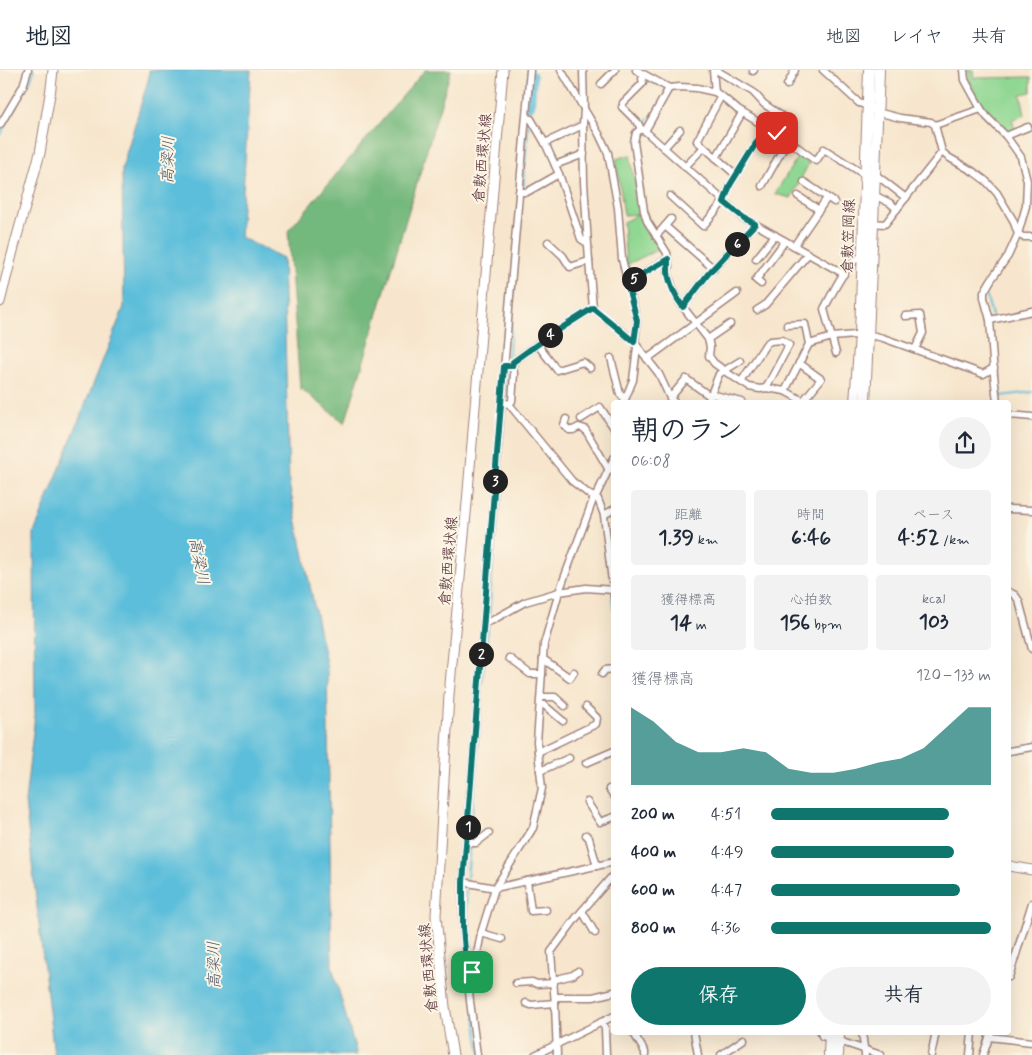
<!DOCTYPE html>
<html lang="ja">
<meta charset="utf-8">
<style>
body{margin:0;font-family:Mynerve,"Klee One",sans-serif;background:#f2f2f3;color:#1f2937;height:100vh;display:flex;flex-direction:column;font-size:19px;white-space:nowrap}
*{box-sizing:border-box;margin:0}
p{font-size:16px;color:#747a83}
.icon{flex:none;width:28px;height:28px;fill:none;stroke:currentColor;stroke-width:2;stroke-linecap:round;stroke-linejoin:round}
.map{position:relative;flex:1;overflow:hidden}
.sheet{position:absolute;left:611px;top:330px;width:400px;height:635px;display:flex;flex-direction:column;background:#fff;border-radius:5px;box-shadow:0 5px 20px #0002}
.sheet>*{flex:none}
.pin{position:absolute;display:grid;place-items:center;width:42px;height:42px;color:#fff;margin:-21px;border-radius:10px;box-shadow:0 2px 8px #0006}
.km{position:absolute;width:25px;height:25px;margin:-12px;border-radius:50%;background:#222;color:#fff;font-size:14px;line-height:25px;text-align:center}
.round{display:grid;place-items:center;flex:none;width:52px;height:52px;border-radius:26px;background:#f2f2f3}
.overview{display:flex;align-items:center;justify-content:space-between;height:85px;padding:0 20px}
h1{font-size:28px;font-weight:800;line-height:38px}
.figures{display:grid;grid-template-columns:repeat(3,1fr);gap:8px;height:85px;padding:5px 20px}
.figures div{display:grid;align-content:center;border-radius:5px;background:#f2f2f3;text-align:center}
.figures b{font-size:21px;font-weight:800}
.figures small{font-size:14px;font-weight:400}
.figures p{font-size:14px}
.chart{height:140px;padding:10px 20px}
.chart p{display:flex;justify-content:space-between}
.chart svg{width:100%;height:90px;margin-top:5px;fill:#0f766e;opacity:.7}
.action{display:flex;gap:10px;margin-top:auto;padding:10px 20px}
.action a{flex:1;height:58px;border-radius:30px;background:#0f766e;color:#fff;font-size:20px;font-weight:800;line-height:58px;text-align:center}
.action a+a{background:#f2f2f3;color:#1f2937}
ul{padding:0 20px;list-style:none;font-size:16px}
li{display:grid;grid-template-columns:80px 60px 1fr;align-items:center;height:38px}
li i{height:12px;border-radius:6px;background:#0f766e}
header{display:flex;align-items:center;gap:30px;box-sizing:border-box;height:70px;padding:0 25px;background:#fff;border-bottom:1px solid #e0e1e3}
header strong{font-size:24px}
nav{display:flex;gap:28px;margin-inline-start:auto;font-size:18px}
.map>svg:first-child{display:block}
.green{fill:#8fd792;stroke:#6c7b5e}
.forest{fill:#73b87c;stroke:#5e6c54}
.water{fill:#5cbeda;stroke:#536e82}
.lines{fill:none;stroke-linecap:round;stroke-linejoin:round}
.stream{stroke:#5cbeda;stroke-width:2}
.river{stroke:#5cbeda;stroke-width:10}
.street-casing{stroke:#a0827c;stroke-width:9}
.secondary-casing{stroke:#a0827c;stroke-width:11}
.primary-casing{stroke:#a0827c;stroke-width:12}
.street{stroke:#fff;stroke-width:6}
.secondary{stroke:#fff;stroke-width:9}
.primary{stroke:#fff;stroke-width:10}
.route-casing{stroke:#fff;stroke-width:10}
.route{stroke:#0f766e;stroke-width:6}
.labels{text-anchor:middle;stroke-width:4;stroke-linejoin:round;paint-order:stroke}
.street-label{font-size:15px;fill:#4a1f2b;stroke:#fcf5e5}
.water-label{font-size:16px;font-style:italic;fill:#505768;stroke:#fcf5e5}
</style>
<header>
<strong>地図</strong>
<nav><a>地図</a><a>レイヤ</a><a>共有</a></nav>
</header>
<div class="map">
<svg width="1032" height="985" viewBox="0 0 1032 985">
<rect width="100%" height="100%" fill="#fcf5e5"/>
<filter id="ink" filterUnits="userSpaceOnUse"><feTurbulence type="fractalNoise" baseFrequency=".02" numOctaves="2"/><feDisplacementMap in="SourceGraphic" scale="10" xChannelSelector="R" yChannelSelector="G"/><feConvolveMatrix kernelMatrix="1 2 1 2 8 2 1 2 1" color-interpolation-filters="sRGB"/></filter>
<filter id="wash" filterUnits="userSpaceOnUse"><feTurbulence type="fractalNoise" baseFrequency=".0096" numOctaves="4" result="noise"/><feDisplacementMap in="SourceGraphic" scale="20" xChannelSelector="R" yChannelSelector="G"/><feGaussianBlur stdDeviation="1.12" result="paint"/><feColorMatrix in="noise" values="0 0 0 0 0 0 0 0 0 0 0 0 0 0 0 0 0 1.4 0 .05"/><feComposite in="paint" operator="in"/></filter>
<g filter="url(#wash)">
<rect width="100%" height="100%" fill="#f7e6cd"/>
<g class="green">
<polygon points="967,0 973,0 974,8 1031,7 1031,22 1021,24 1025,45 1012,50 1015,59 1006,62 985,41 969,13"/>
<polygon points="630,85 640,143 645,141 663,177 626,195 623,152 639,144 624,145 616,89"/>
<polygon points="798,86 809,93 791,128 775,124"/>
</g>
<polygon class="forest" points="425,0 451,0 345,353 300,318 288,161"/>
<polygon class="water" points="149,0 251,0 240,167 283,188 289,414 327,598 332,897 357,985 54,985 25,732 35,645 34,463 124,237 122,98 149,7"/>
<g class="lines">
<g class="stream">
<polyline points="633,0 640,6"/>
<polyline points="644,8 656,14"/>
<polyline points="644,56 648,49"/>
<polyline points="0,65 31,9 34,0"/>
<polyline points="523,120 530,35"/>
<polyline points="1012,185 1020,170 1020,166"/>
<polyline points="987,227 992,246"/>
<polyline points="996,288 1001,326 1032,322"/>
<polyline points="508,294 522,124"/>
<polyline points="612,387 614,370"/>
<polyline points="612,529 614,541"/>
<polyline points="482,613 489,548 507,299"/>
<polyline points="470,770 479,653"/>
<polyline points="467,810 470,775"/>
<polyline points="466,815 467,867 470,900"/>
<polyline points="475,947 480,982"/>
</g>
<polyline class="river" points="530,35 532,6"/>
</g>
</g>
<g filter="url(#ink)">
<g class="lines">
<defs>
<g id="street">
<polyline points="561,0 599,64 608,83 618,138 622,189 637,251 635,273 659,304 670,328 674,332"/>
<polyline points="636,0 669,18 680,17 697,18 715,22 713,0"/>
<polyline points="716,0 753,22 764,34 786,49 777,63"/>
<polyline points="823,0 859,33 868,36 877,42 900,48 931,52 935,55 981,39"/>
<polyline points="964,0 965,10 981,39 987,47 1006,66 1021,87 1027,111 1026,136 1018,164 1008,186 991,210 984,222 984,228 990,250 994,305 997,332"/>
<polyline points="753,1 754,0"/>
<polyline points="601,14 615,0"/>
<polyline points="787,15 795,0"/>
<polyline points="669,18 645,61 641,59 636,63 634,72 644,141 647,151 667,183 669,197 668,203 673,219 680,233 708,269 710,277 709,286 714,293 729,304 749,317 760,319 766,318 785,321 805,332"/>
<polyline points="715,22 724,28 738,40 788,70 816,91 824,79 865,105"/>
<polyline points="721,26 697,71 736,105"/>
<polyline points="623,33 643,13 642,9 644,5"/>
<polyline points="622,37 638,53 641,59"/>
<polyline points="526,48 531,49 545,73 559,104 581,169 587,173"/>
<polyline points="0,55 23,16 28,0"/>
<polyline points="935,55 942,82 948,87 974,102 986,111 997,123 1013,150 1018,164 1023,167 1032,167"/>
<polyline points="645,61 732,138 743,148 755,154"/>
<polyline points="1006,66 1028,57"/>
<polyline points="545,73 583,55"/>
<polyline points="664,78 680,60"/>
<polyline points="716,88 742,43"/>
<polyline points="555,95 584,84"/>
<polyline points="685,97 704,77"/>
<polyline points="875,104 906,128"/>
<polyline points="804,112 834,132"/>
<polyline points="762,116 788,70"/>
<polyline points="519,122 527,122 559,104"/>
<polyline points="874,125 890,133 897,139"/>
<polyline points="670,126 703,156 724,131 730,115 766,57"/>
<polyline points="798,126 819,140"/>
<polyline points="871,153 885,154 942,82"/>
<polyline points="665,156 671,149"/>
<polyline points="656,166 665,156 714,199"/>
<polyline points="548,172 563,186 570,197 589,191 584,112 583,55 584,39 583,0"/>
<polyline points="794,176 827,128"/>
<polyline points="756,189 775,165"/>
<polyline points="589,191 593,238 635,272"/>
<polyline points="627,213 667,189"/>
<polyline points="761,214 756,210 785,171"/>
<polyline points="683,237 708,204 755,154 844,204"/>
<polyline points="757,240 765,235 808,184"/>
<polyline points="905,246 920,245 923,263 915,279"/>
<polyline points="990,250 1032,241"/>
<polyline points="708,269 730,254"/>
<polyline points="537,274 557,300 583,292 590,298"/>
<polyline points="809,274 832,267 867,264 883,268 983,304 994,298"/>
<path d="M836 283 824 239C832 224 842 202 854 191 857 188 861 187 865 187"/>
<polyline points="611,288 620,324 625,329"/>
<polyline points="647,289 737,223"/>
<polyline points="799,293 821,309 803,331"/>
<polyline points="504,296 513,296 513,292 549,266 593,238"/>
<polyline points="741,312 766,274 770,271 782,270 789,275 766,318"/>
<polyline points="785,321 809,274 805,254 787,255"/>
<polyline points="670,328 686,309 707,324 711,324 742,332"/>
<polyline points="501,332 509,334 572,411 590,425 598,429 604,445 614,528"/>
<polyline points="624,332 633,310 637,277"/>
<polyline points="708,332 719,304 740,291"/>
<polyline points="509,334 512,331 514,304 513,296"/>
<polyline points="1009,345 1032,347"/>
<polyline points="566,349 564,355 569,360 573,360 579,357 585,359 609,400"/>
<polyline points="581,349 600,337 614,358"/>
<polyline points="1009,439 1032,440"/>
<polyline points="604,445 614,439"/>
<polyline points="1009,522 1015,525 1019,531 1032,579"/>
<polyline points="484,553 491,551 525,532 559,522 586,518 614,520"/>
<polyline points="509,588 530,604 542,604"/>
<polyline points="543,589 570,608 574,602"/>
<polyline points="602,604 605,600 614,599"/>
<polyline points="541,627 555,627 565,636"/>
<polyline points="540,634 544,635 563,651"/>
<polyline points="1009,681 1032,677"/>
<polyline points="538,682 596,654 597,648 586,637"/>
<polyline points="586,693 614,681"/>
<polyline points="540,701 569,688"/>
<polyline points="609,719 614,726"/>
<polyline points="587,732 600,752 614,747"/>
<polyline points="586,765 589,768 597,796"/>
<polyline points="467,773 476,773 489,763"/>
<polyline points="527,811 531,841 546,840"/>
<polyline points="463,812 495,818 614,792"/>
<polyline points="582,841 595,863"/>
<polyline points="481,863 502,869"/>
<polyline points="1009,907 1032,833"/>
<polyline points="553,910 573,905 578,901"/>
<polyline points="468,913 473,913 472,902 474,900 481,863 495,818 533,758 542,718 537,672 544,574 559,522 593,430 597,424 614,388"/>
<polyline points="516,913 532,912 537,914 554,913"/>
<polyline points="555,927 593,927 614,922"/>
<polyline points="526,933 531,935 555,933"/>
<polyline points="601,952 605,958 606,985"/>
<polyline points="633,962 645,982 645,985"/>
<polyline points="694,962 698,985"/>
<polyline points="821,962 822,966 839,970 845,973 881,985"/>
<polyline points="862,962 865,985"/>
<polyline points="989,967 1032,972"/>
<polyline points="477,985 470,931 463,858 463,812 509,238 530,0"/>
<polyline points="535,985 614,946"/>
<polyline points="557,985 555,935 551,882 576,848 614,804"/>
<polyline points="721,985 744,969"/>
<polyline points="931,985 936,962"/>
<polyline points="970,985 972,962"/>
<polyline points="983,985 991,962"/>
</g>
<g id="secondary">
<polyline points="0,232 14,177 40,83 51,18 53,0"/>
<polyline points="1009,796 1032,800"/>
<polyline points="453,985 445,937 436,846 449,625 467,433 503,0"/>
</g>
<g id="primary">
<polyline points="855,332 860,265 869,0"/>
<polyline points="865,332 873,154 879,0"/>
<polyline points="829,985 830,962"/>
<polyline points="838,985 839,962"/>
</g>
</defs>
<use href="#street" class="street-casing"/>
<use href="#secondary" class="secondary-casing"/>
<use href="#primary" class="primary-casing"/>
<use href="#street" class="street"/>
<use href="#secondary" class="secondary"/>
<use href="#primary" class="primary"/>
</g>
</g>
<g class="lines" filter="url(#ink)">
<defs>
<path id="route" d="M472 902 473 913H468L463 858V812L504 296H512L513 292 549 266 593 238 614 255 634 272 637 251 627 213 668 189C668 194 668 198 668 202 669 213 676 228 683 237L708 204 755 154 744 148 724 132 730 115 766 57 777 63"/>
</defs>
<use href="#route" class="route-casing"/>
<use href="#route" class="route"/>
</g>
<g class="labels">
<g class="street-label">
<text transform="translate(482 88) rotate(-85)" y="5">倉敷西環状線</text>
<text transform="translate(848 166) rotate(-88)" y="5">倉敷笠岡線</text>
<text transform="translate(448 491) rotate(-85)" y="5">倉敷西環状線</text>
<text transform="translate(428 898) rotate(-95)" y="5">倉敷西環状線</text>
</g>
<g class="water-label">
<text transform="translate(167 90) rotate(-89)" y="6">高梁川</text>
<text transform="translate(200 491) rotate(79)" y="6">高梁川</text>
<text transform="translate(213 895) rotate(-91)" y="6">高梁川</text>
</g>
</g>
</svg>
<div class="pin" style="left:472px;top:902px;background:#1e9e55"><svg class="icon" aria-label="arrive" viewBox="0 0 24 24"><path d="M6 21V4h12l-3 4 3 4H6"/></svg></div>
<div class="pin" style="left:777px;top:63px;background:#d93025"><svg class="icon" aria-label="check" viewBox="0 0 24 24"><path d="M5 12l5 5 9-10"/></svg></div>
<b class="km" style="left:468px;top:757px">1</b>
<b class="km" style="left:481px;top:584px">2</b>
<b class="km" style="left:495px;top:411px">3</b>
<b class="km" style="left:550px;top:265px">4</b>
<b class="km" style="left:634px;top:209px">5</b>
<b class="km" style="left:737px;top:174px">6</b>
<section class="sheet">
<div class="overview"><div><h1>朝のラン</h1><p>06:08</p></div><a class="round"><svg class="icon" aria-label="share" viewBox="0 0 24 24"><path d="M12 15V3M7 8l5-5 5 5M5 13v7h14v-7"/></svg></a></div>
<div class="figures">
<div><p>距離</p><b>1.39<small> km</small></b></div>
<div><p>時間</p><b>6:46</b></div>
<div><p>ペース</p><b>4:52<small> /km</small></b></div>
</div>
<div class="figures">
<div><p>獲得標高</p><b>14<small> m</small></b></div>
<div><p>心拍数</p><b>156<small> bpm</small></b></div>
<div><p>kcal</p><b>103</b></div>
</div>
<div class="chart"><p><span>獲得標高</span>120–133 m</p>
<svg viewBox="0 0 160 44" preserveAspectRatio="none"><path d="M0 44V6L10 13L20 23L30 28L40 28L50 26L60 28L70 36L80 38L90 38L100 36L110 33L120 31L130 26L140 16L150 6L160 6V44z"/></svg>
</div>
<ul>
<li><b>200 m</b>4:51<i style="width:81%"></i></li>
<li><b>400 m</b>4:49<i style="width:83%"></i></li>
<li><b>600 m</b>4:47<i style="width:86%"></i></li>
<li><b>800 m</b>4:36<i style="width:100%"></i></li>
</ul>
<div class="action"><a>保存</a><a>共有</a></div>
</section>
</div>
